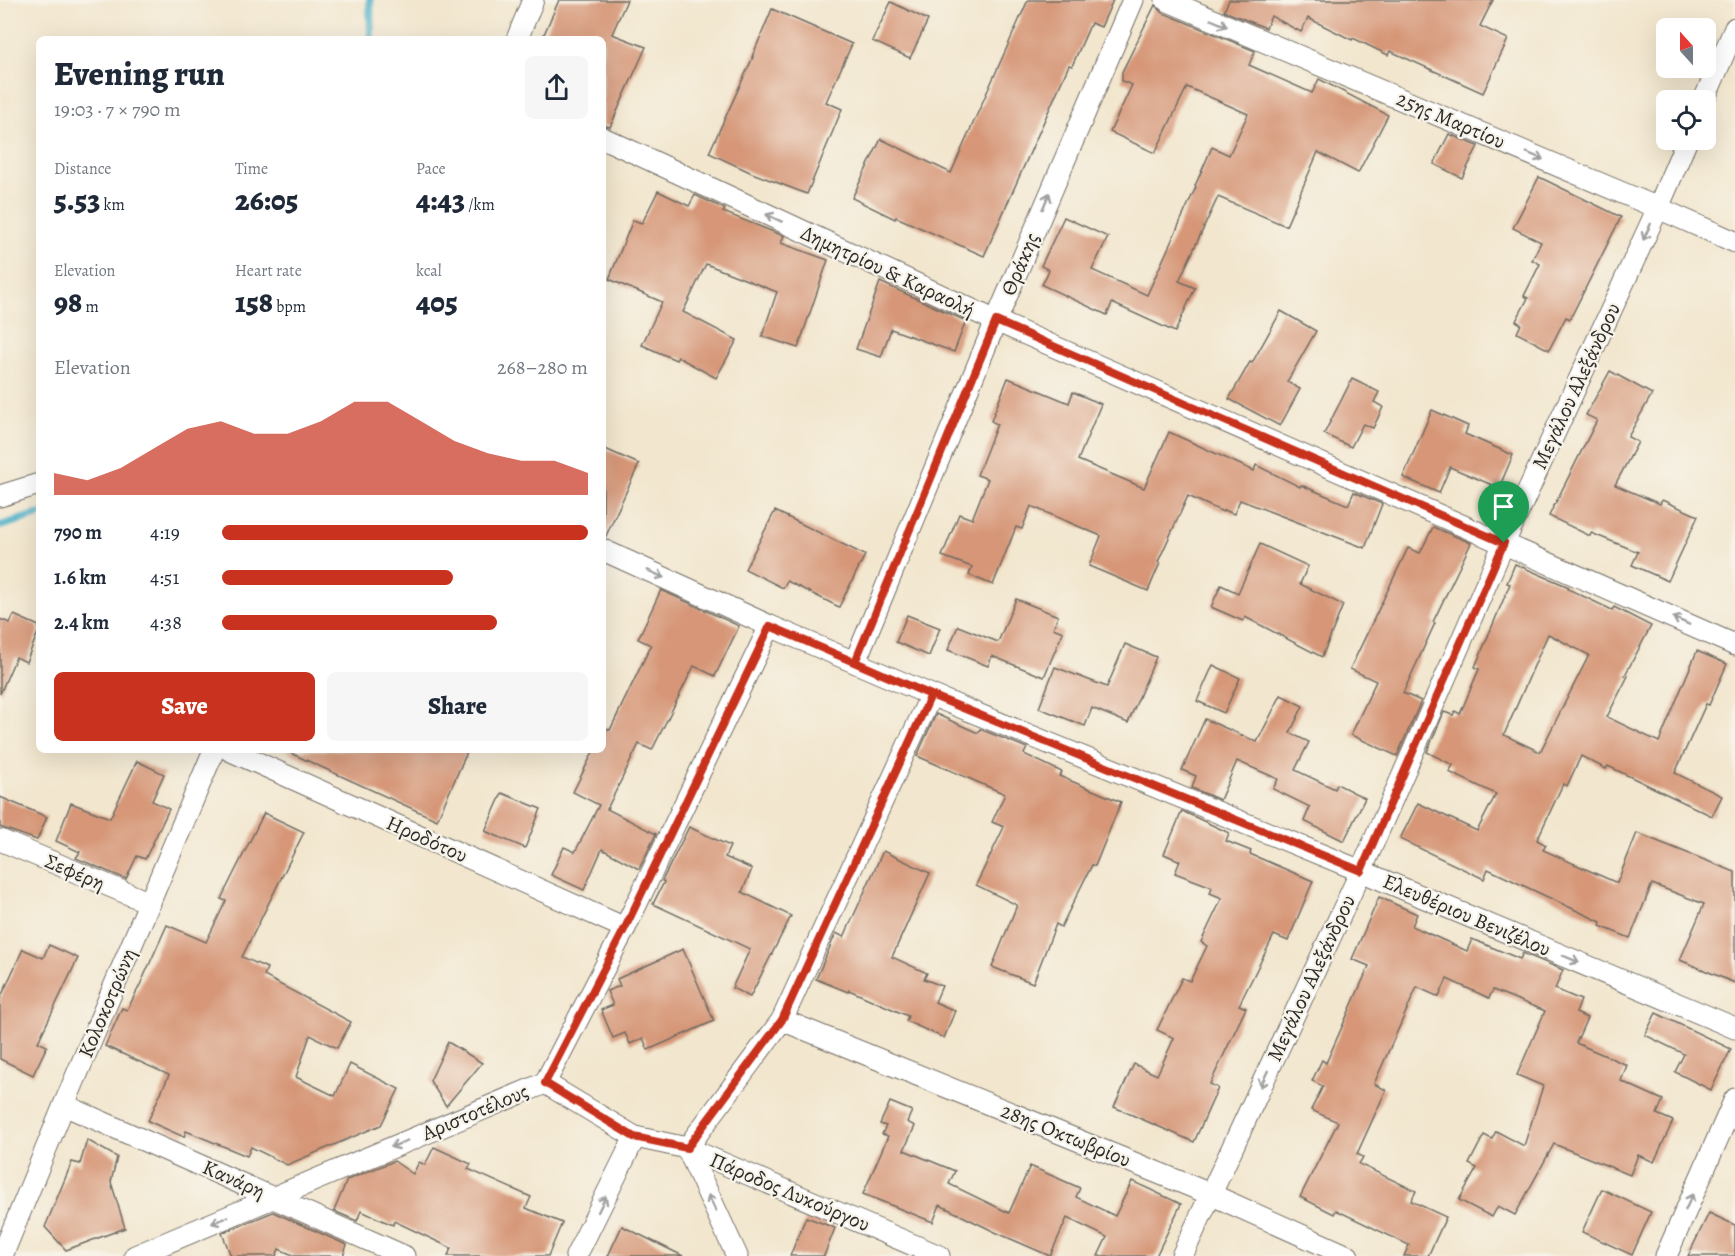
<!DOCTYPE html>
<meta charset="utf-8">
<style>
body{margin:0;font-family:Alegreya,serif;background:#f6f6f7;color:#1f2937;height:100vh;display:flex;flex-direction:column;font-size:22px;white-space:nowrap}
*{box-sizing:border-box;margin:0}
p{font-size:20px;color:#747a83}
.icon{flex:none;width:33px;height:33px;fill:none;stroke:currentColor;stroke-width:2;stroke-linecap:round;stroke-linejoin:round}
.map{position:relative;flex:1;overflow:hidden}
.side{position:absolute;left:36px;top:36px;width:570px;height:717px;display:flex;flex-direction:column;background:#fff;border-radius:9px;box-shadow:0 6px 24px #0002}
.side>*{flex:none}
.needle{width:39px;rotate:339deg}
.buttons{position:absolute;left:1656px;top:18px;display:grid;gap:12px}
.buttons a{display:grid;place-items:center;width:60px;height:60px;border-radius:9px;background:#fff;box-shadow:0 6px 24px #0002;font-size:30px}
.pin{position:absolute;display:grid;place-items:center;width:51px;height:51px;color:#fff;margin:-62px -26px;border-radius:50% 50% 50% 0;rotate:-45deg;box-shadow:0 0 6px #0007}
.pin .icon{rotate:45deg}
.round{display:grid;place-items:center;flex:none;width:63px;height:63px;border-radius:9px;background:#f6f6f7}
.overview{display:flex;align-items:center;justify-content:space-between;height:102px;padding:0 18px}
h1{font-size:33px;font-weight:800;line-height:45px}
.metrics{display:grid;grid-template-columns:repeat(3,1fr);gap:9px;height:102px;padding:6px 18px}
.metrics div{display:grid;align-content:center}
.metrics b{font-size:30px;font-weight:800}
.metrics small{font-size:16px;font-weight:400}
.metrics p{font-size:16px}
.chart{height:168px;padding:12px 18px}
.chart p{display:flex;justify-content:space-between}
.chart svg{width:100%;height:108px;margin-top:6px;fill:#c8321e;opacity:.7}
.primary-button{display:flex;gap:12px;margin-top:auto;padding:12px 18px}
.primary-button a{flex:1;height:69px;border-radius:9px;background:#c8321e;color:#fff;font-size:24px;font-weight:800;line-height:69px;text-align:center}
.primary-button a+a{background:#f6f6f7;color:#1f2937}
ul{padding:0 18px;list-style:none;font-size:20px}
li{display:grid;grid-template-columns:96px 72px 1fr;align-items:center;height:45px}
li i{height:15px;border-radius:8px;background:#c8321e}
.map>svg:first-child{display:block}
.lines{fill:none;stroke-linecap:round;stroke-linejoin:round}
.stream{stroke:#49afc8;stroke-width:8}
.building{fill:#d69677;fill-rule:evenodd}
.minor-casing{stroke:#716c64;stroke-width:23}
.minor{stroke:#fff;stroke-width:21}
.oneway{stroke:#a0a0a0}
.route-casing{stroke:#fff;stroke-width:12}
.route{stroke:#c8321e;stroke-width:8}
.labels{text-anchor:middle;stroke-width:4.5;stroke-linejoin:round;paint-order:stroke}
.street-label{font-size:21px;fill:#2b2b2b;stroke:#f7f3e8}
</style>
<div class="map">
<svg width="1735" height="1256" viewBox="0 0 1735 1256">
<rect width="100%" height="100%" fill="#f7f3e8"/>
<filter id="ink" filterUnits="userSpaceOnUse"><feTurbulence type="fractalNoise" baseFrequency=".0167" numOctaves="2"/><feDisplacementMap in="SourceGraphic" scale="12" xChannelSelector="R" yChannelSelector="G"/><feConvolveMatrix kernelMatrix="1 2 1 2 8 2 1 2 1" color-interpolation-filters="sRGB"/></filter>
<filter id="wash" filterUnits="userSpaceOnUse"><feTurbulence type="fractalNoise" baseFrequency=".008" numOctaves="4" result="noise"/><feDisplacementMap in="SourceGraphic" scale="24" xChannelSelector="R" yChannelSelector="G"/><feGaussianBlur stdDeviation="1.35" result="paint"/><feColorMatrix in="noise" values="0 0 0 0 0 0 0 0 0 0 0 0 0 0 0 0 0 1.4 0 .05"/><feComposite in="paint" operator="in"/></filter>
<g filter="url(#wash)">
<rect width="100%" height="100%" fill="#f2e6ce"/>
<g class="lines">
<g class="stream">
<polyline points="370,0 371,39"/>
<polyline points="0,526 39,514"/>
</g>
</g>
<g id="blocks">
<g class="building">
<polygon points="559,0 627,0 612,34 646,47 610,127 603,125 603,39 542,39"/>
<polygon points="1028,0 1113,0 1101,27 1091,23 1072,66 1069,65 984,256 896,217 895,219 852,198 881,139 951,173"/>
<polygon points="1229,0 1493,0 1480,26 1508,39 1483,93 1390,51 1388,55 1353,38 1352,40 1308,18 1301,32 1271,16 1266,28 1224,11"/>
<polygon points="891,2 928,20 910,58 872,41"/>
<polygon points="1155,5 1161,12 1255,51 1249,65 1312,93 1319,79 1388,115 1358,173 1318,152 1286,226 1218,197 1179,281 1195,288 1175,332 1112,303 1107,315 1042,285 1049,270 1041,266 1064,217 1108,237 1092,270 1147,295 1196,187 1195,186 1212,147 1229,155 1248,114 1187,87 1155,153 1110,132 1132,85 1122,81 1122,72"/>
<polygon points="772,9 852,44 826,102 842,109 807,194 752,173 709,153 753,57 752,57"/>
<polygon points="1449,134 1478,146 1462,178 1434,164"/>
<polygon points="1539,177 1621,217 1570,319 1566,317 1549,350 1517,333 1521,324 1516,321 1528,298 1524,296 1540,264 1532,260 1541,242 1513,228"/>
<polygon points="658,191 689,206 695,195 725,209 723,212 784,236 781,243 828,260 798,348 762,336 777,292 706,264 683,312 737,340 716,378 678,357 676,360 642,345 662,302 609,279 633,220 642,223"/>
<polygon points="880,282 966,321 954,352 891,329 881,357 856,349"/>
<polygon points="1281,311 1316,331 1287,382 1300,389 1280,426 1229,399 1250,362 1252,363"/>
<polygon points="1610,371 1652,394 1628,437 1638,442 1615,485 1660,504 1662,500 1698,516 1668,581 1632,565 1638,552 1591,533 1590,536 1549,516 1597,420 1586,415"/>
<polygon points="1008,378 1069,403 1073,392 1101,404 1078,460 1144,488 1169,432 1254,471 1256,465 1300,487 1301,485 1348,505 1354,492 1382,504 1365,548 1240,500 1234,514 1224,510 1223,512 1188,496 1158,562 1160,563 1148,591 1089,566 1101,536 1031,506 1022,529 1016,527 993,585 969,575 972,567 942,556 959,514 972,519 988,479 977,475 997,424 991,421"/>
<polygon points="1352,379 1379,392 1374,402 1383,407 1373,428 1363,424 1351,447 1324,434"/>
<polygon points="1432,410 1468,426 1465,434 1513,455 1499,488 1450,467 1439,493 1403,477"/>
<polygon points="603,448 639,464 605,538 603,537"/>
<polygon points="775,511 865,555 839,607 787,581 783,588 745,569"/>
<polygon points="1433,527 1471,543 1433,622 1435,623 1403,693 1421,701 1397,756 1351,735 1376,681 1350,669 1408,548 1420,553"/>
<polygon points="1260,544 1308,566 1300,584 1343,605 1322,657 1245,617 1243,621 1211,607 1221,585 1238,593"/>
<path d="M1515 564 1569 587 1568 589 1612 610 1614 607 1651 626 1625 675 1628 676 1607 717 1659 742 1697 651 1727 664 1709 705 1706 704 1675 773 1722 796 1712 816 1608 766 1606 769 1581 756 1567 786 1563 784 1537 840 1546 845 1543 850 1617 883 1637 833 1735 872V983L1680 960 1704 904 1652 884 1630 938 1600 926 1601 922 1488 869 1484 879 1400 839 1418 803 1477 831 1496 794 1449 772 1453 765 1427 752 1444 712 1453 715 1455 711 1460 714 1479 669 1475 667 1510 584 1507 583ZM1548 634 1589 655 1540 752 1504 735Z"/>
<polygon points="661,590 739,626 715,676 694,666 652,750 639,744 607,809 656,834 639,869 602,849 584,890 551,875 564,847 575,852 599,805 573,792 594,750 603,750 603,727 610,730 651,645 638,639"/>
<polygon points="1016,599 1058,616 1053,628 1063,632 1044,677 992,656 988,666 948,650 958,626 998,642"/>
<polygon points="14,615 39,626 39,630 26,662 16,657 0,694 0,619 10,623"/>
<polygon points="907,615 940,628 929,656 896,642"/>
<polygon points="1125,644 1156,657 1128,723 1092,708 1085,726 1039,708 1055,667 1107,687"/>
<polygon points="1213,665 1240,678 1224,713 1197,701"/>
<polygon points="1281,695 1303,706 1290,733 1309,742 1295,770 1335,789 1337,784 1365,798 1344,841 1304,821 1310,807 1273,789 1278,779 1237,761 1220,800 1192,788 1196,776 1182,770 1205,719 1257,742"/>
<polygon points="936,714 978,733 980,729 1027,748 1024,754 1062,772 1059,776 1121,802 1095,866 1092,865 1061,927 1056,924 1033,983 992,967 1017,905 976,885 1004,827 992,822 1005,794 917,756"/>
<polygon points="284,750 468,750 437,820"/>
<polygon points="137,761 164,774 152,801 169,809 145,859 137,856 126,879 76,858 80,852 56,841 71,803 110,818"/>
<polygon points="502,793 541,809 525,848 485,831"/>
<polygon points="0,797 47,817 37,840 0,827"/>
<polygon points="1182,811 1229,833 1226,841 1251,851 1250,854 1313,881 1288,941 1274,935 1239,1005 1246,1008 1210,1084 1218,1088 1194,1142 1114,1107 1134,1064 1157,1075 1174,1038 1157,1030 1182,978 1190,981 1207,946 1201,942 1222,898 1210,893 1212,887 1175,873 1180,861 1164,854"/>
<polygon points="264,813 304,832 242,957 267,968 264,976 351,1022 337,1048 310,1035 296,1077 335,1096 350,1064 399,1089 381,1125 287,1165 251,1147 247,1156 186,1131 184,1137 148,1121 169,1075 105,1046 122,1008 127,1010 140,985 167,925 206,942 226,901 221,899"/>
<polygon points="689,827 730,846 725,857 752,869 742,892 791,916 750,997 732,988 750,949 653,904 664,882 662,881"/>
<polygon points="883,851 930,873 892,957 927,973 924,979 942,986 935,1002 955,1011 944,1038 906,1021 908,1016 849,990 848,992 816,979 836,933 844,937"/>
<polygon points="1379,897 1417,914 1412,926 1467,951 1472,939 1520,959 1523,953 1563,970 1555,989 1581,1000 1576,1013 1587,1018 1576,1043 1627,1065 1621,1081 1663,1100 1657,1114 1673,1121 1654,1162 1638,1155 1630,1175 1554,1144 1515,1215 1498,1206 1492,1217 1459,1200 1477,1168 1469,1164 1484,1135 1492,1139 1496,1131 1524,1146 1543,1086 1517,1075 1545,1011 1493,990 1489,998 1447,979 1439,997 1417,987 1374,1084 1386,1090 1357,1154 1363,1157 1359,1164 1416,1191 1411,1201 1446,1217 1428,1256 1404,1256 1409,1245 1336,1210 1334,1214 1300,1197 1338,1122 1311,1110 1323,1086 1312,1081 1322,1060 1326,1063 1369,966 1352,959"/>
<polygon points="49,945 78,958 38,1042 47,1046 33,1075 0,1059 0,999 23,949 43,958"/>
<polygon points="683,949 714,1021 648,1050 643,1038 630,1044 625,1033 613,1038 601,1010 613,1005 607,991 620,986 617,979"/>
<polygon points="1656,1013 1731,1049 1711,1090 1675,1072 1684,1054 1645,1035"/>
<polygon points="448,1042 482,1063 446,1106 430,1081"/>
<polygon points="890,1102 912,1111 907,1122 915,1126 904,1150 955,1171 949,1184 1009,1213 1030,1166 1080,1188 1076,1197 1115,1216 1132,1181 1181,1204 1156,1256 1098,1256 1107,1237 1067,1218 1050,1256 995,1232 940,1205 933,1222 863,1194 888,1136 882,1134 886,1126 880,1124"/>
<polygon points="87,1140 117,1157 111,1182 125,1228 66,1250 45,1227 72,1162 80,1164"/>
<polygon points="434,1147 471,1164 468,1169 531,1197 526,1208 562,1223 548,1256 448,1256 451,1248 394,1221 393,1225 361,1211 357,1221 334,1211 347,1180 394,1161 413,1174 419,1162 425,1165"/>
<polygon points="1602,1189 1651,1212 1632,1255 1582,1232"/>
<polygon points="273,1212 347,1245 343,1256 295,1256 279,1249 276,1256 231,1256 222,1233"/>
<polygon points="1709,1213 1735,1225 1735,1256 1688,1256"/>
<polygon points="806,1217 835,1228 824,1256 790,1256"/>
<polygon points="622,1226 683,1256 608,1256"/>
</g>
</g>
</g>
<g filter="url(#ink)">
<use href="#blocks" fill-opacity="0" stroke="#716c64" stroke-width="1.5"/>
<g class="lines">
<defs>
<g id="minor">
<polyline points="1166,0 1658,208 1735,242"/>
<polyline points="517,39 533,0"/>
<polyline points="1704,100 1735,28"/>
<polyline points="603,138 996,321 1735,645"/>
<polyline points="0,496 39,484"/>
<polyline points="603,550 770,626 931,695 1361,871 1735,1028"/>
<polyline points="855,662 996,321 1133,0"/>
<polyline points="229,750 625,928"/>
<polyline points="0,840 150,903"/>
<polyline points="782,1020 1210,1194 1348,1256"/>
<polyline points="545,1083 635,1137 687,1148 939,1256"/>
<polyline points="64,1105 404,1256"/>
<polyline points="2,1256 64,1105 214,750"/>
<polyline points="135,1256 545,1083 625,928 770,626"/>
<polyline points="576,1256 635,1137"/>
<polyline points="737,1256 687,1148 782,1020 931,695"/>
<polyline points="1182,1256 1361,871 1504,543 1658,208 1687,140"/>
<polyline points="1666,1256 1735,1099"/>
</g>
</defs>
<use href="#minor" class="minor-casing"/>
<use href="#minor" class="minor"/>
</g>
<defs><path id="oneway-shaft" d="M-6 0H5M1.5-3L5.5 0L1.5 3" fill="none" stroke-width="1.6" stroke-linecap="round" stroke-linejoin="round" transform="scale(1.5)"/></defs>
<g class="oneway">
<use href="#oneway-shaft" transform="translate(1219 23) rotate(23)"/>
<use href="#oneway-shaft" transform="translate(1535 156) rotate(23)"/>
<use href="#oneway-shaft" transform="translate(1046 201) rotate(-67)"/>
<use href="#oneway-shaft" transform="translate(774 218) rotate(-155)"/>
<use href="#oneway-shaft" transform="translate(1647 232) rotate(115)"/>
<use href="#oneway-shaft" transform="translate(656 574) rotate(24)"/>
<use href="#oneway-shaft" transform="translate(1681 621) rotate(-156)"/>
<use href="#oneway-shaft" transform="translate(1571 959) rotate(23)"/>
<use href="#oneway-shaft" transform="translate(1264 1079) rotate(115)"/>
<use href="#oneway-shaft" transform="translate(399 1144) rotate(157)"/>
<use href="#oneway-shaft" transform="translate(1689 1202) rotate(-66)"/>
<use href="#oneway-shaft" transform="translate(712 1203) rotate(-115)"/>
<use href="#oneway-shaft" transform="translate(602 1204) rotate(-64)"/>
<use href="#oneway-shaft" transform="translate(220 1220) rotate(157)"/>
</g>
</g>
<g class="lines" filter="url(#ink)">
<defs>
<polyline id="route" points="1504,543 1361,871 931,695 770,626 625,928 545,1083 634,1137 687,1148 782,1020 931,695 855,662 996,321 1504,543"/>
</defs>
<use href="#route" class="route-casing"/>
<use href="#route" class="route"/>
</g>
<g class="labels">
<g class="street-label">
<text transform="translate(1451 120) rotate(23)" y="7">25ης Μαρτίου</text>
<text transform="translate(1020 264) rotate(-67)" y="7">Θράκης</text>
<text transform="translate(888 271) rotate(25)" y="7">Δημητρίου &amp; Καραολή</text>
<text transform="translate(1576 386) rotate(-65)" y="7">Μεγάλου Αλεξάνδρου</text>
<text transform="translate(427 839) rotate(24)" y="7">Ηροδότου</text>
<text transform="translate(75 872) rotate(23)" y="7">Σεφέρη</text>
<text transform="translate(1467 915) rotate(23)" y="7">Ελευθέριου Βενιζέλου</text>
<text transform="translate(1311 978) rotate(-65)" y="7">Μεγάλου Αλεξάνδρου</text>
<text transform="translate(107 1003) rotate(-67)" y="7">Κολοκοτρώνη</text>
<text transform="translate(475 1112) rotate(-23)" y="7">Αριστοτέλους</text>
<text transform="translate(1066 1135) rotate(22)" y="7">28ης Οκτωβρίου</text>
<text transform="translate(234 1179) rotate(24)" y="7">Κανάρη</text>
<text transform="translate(790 1192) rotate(23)" y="7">Πάροδος Λυκούργου</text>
</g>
</g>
</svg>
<div class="buttons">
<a><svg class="needle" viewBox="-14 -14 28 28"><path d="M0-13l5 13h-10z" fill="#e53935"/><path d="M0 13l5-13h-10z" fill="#747a83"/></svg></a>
<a><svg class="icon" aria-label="locate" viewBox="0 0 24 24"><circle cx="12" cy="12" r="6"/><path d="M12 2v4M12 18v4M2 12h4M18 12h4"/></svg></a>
</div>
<div class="pin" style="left:1504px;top:543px;background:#1e9e55"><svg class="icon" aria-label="arrive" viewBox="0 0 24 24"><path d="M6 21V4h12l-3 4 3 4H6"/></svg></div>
<section class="side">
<div class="overview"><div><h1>Evening run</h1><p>19:03 · 7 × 790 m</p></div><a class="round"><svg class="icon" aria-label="share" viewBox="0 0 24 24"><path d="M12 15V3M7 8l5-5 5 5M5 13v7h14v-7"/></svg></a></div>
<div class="metrics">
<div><p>Distance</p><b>5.53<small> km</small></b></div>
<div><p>Time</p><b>26:05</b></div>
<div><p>Pace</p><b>4:43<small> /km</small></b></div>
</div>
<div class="metrics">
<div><p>Elevation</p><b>98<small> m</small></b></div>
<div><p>Heart rate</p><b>158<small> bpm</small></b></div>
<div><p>kcal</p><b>405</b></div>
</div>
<div class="chart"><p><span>Elevation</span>268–280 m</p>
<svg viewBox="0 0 160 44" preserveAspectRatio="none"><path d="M0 44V35L10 38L20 33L30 25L40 17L50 14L60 19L70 19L80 14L90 6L100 6L110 14L120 22L130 27L140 30L150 30L160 35V44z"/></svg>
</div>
<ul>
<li><b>790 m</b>4:19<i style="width:100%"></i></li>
<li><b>1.6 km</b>4:51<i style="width:63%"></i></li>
<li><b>2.4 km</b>4:38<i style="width:75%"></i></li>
</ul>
<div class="primary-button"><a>Save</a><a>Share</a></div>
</section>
</div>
